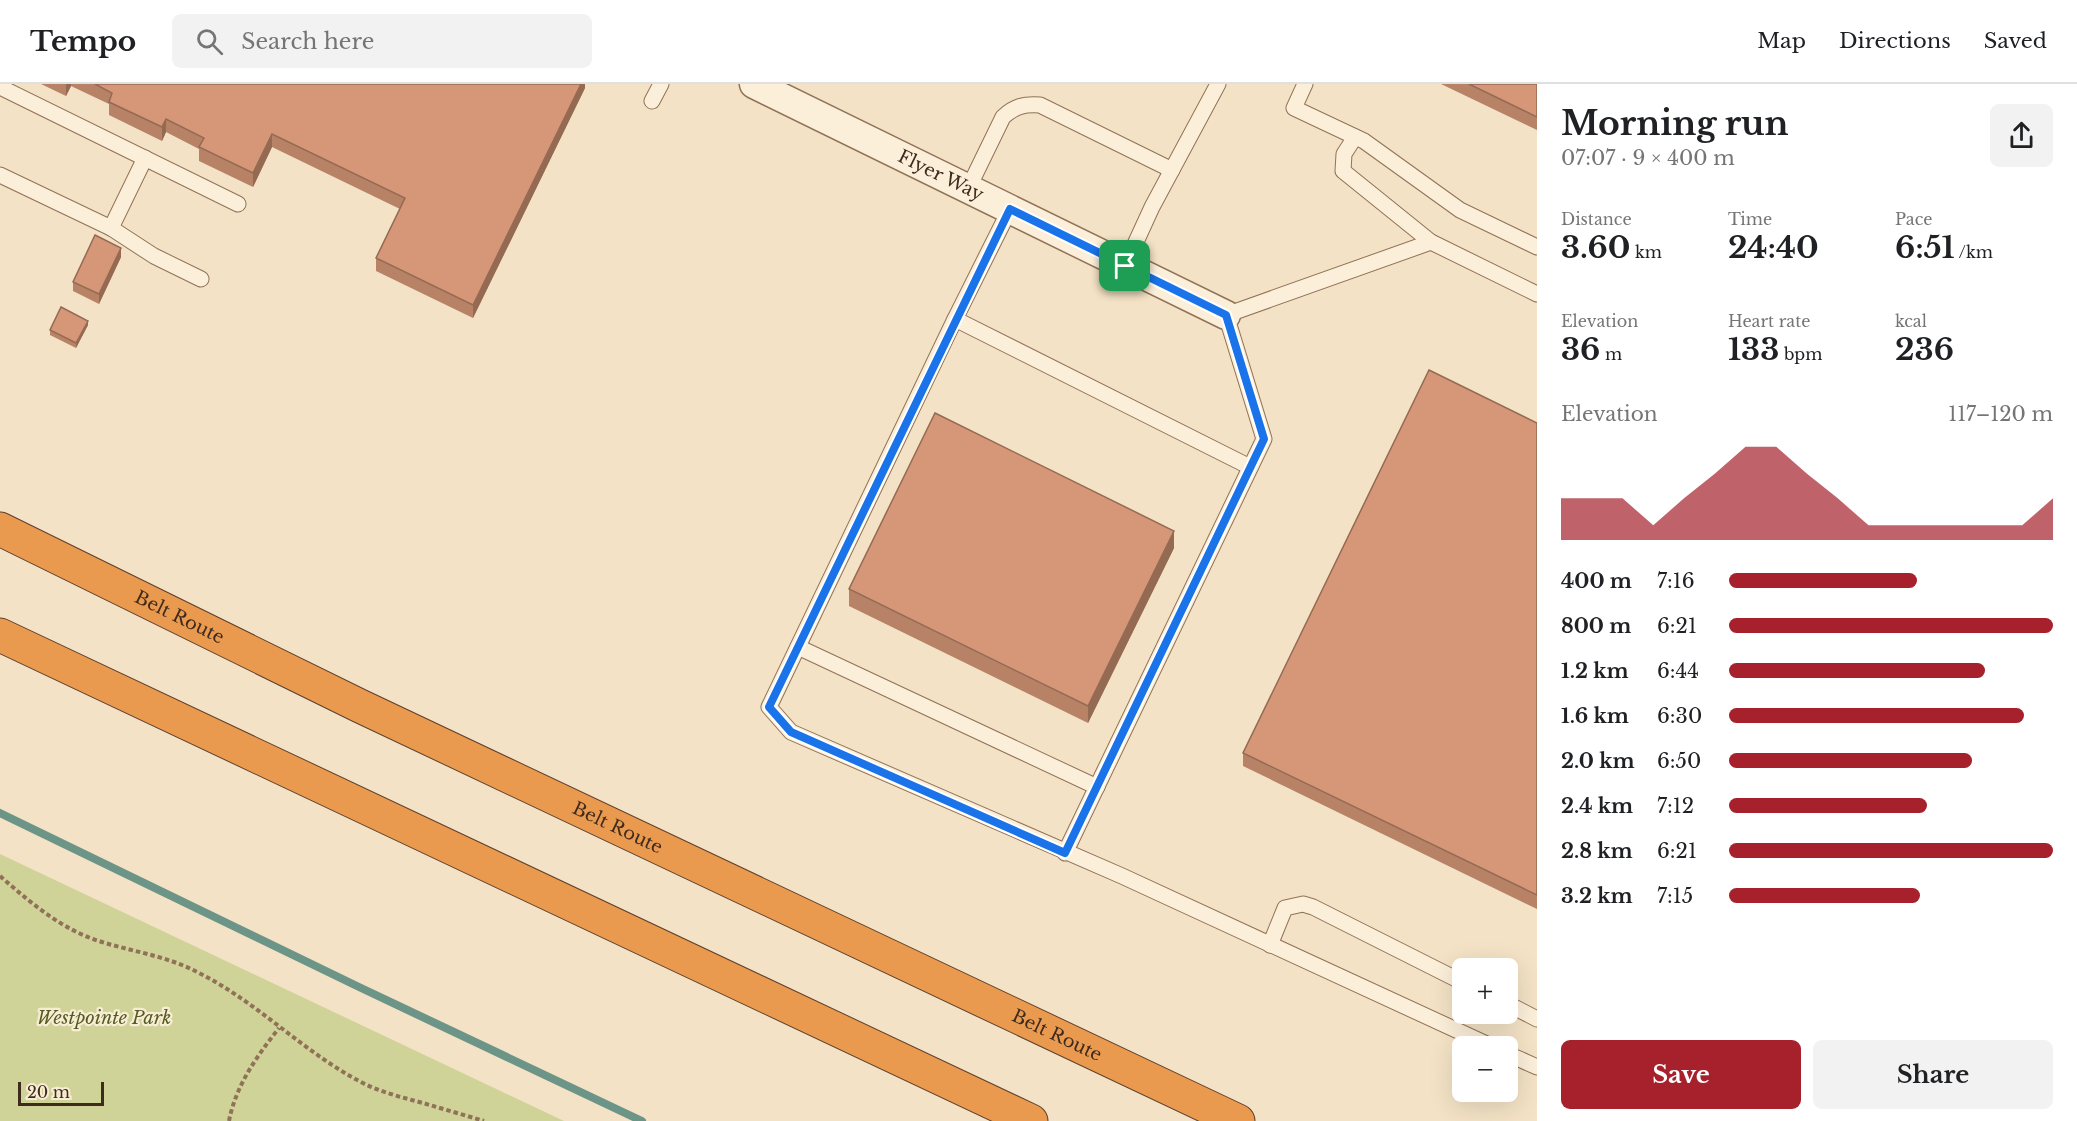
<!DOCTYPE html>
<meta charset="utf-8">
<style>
body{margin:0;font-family:"Libre Baskerville",serif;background:#f2f2f2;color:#202124;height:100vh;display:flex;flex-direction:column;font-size:22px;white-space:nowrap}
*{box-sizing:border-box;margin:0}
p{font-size:20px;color:#757577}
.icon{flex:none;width:33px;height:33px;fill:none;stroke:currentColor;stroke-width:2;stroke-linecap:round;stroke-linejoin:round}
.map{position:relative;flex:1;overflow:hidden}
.side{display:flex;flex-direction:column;background:#fff;width:540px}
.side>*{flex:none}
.tools{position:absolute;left:1452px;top:874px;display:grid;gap:12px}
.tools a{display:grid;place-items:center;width:66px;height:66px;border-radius:9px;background:#fff;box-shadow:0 6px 24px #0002;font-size:30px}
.scale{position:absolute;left:18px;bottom:15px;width:86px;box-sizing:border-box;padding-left:6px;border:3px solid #3f2b1e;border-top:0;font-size:16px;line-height:21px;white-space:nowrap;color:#3f2b1e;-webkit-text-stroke:4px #f9ecd5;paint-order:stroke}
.pin{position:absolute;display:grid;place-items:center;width:51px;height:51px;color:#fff;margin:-26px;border-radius:12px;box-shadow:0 3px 9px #0006}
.round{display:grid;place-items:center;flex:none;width:63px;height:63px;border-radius:9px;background:#f2f2f2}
.overview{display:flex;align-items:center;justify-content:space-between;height:102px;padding:0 24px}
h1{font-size:33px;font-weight:700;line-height:45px}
.metrics{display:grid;grid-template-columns:repeat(3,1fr);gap:9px;height:102px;padding:6px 24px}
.metrics div{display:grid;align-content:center}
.metrics b{font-size:30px;font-weight:700}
.metrics small{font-size:16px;font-weight:400}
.metrics p{font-size:16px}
.chart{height:168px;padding:12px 24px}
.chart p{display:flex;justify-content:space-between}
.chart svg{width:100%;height:108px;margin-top:6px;fill:#a6212c;opacity:.7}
.action{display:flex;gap:12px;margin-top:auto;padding:12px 24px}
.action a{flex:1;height:69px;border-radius:9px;background:#a6212c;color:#fff;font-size:24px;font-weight:700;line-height:69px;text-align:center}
.action a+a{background:#f2f2f2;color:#202124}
ul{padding:0 24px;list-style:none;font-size:20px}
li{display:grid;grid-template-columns:96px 72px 1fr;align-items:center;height:45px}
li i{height:15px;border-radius:8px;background:#a6212c}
header{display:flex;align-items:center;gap:36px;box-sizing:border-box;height:84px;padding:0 30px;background:#fff;border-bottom:2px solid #e0e0e0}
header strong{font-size:28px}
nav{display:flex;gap:33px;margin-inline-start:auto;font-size:21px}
.search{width:420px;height:54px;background:#f2f2f2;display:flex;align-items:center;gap:15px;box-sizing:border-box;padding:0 21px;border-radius:9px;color:#757577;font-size:22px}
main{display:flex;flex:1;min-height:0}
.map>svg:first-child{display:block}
.green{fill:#d0d397}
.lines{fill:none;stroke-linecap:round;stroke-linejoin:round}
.stream{stroke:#6c9588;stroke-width:8}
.lane-casing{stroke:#907258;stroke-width:17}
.street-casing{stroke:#907258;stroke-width:31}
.highway-casing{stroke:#5e402d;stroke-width:35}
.path{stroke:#907258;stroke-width:4;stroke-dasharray:4.5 3;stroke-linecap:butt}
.lane{stroke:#fcefd9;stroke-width:15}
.street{stroke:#fcefd9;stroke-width:28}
.highway{stroke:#ea9a4e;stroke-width:33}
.wall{fill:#b78266}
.shaded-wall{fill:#956a53}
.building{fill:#d59777;stroke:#956a53;stroke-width:1.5}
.route-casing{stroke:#fff;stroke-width:12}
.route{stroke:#1a73e8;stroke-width:8}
.labels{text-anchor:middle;stroke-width:4.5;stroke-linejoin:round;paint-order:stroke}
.street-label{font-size:18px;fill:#3f2b1e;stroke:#f9ecd5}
.park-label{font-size:18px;font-style:italic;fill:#535d22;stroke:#f9ecd5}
</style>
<header>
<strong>Tempo</strong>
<div class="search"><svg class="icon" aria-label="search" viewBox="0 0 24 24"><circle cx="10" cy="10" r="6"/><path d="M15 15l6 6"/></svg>Search here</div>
<nav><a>Map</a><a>Directions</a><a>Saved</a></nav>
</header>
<main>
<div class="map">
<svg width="1537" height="1037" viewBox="0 0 1537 1037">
<rect width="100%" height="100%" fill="#f3e2c5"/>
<polygon class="green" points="0,770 564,1037 0,1037"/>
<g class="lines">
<polyline class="stream" points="0,729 359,903 642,1037"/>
<defs>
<g id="lane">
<polyline points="1305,0 1294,24 1364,57 1460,126 1537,163"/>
<polyline points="0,3 238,120"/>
<polyline points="652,17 661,0"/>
<polyline points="1355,53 1344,70 1343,87 1431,158 1537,210"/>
<polyline points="0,91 111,144 154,172 201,195"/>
<path d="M968 105 1003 33C1015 22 1024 20 1040 21L1172 86"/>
<polyline points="111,144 145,74"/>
<polyline points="1125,182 1152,123 1218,0"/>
<polyline points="955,235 1010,125"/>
<polyline points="1250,383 955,235 769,623 791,648 1122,792 1493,963"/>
<polyline points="798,563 1097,703"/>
<polyline points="1065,769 1264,355 1226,231 1431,158"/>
<polyline points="1270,861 1285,824 1303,820 1313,823 1462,898"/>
<polyline points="1508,920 1537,935"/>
<polyline points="1508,970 1537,983"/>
</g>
<g id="street">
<path id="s1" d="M754 0 1226 231"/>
</g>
<g id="highway">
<path id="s2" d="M0 445 360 622 1238 1037"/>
<polyline points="0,551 1031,1037"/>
</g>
</defs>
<use href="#lane" class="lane-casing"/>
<use href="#street" class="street-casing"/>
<use href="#highway" class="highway-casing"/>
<g class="path">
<path d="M0 792C31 819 62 846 102 858 134 868 167 872 197 888 256 917 301 966 359 997 379 1008 401 1013 423 1019 443 1025 464 1031 484 1037"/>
<path d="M229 1037C236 1001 257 972 279 944"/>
</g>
<use href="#lane" class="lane"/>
<use href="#street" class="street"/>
<use href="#highway" class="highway"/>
</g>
<g class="wall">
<polygon points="41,0 585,0 585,4 473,234 376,187 376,174 400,125 272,63 253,103 199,77 199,65 166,48 162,57 109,31 109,20 71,2 66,12"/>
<polygon points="1441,0 1537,0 1537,46"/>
<polygon points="121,173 99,220 73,207 73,198"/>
<polygon points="88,241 76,264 50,251 50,246"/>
<polygon points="1537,339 1537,825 1243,682 1243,669"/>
<polygon points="1174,464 1088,639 849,522 849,505"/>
</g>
<g class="shaded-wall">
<polygon points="66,0 71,0 71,2 66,12"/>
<polygon points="581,0 585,0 585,4 473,234 473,221"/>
<polygon points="166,35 166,48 162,57 162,43"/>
<polygon points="272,50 272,63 253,103 253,89"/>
<polygon points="121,164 121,173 99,220 99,210"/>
<polygon points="88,237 88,241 76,264 76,259"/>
<polygon points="1174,447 1174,464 1088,639 1088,622"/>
</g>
<g class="building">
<polygon points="95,0 581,0 473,221 376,174 405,114 272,50 253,89 199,63 204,54 166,35 162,43 109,18 112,9"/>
<polygon points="1469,0 1537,0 1537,33"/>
<polygon points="95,151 121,164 99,210 73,198"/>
<polygon points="61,223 88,237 76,259 50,246"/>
<polygon points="1429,286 1537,339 1537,811 1243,669"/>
<polygon points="935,329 1174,447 1088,622 849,505"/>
</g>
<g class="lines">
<defs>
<polygon id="route" points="1010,125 1226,231 1264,355 1065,769 791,648 769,623"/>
</defs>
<use href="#route" class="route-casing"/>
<use href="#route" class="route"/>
</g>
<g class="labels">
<g class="street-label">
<text dy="6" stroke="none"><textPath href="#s1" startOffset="208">Flyer Way</textPath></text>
<text dy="6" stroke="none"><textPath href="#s2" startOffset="200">Belt Route</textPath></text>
<text dy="6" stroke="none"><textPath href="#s2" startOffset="686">Belt Route</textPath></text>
<text dy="6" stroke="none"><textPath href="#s2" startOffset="1172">Belt Route</textPath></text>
</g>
<g class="park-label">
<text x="104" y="940">Westpointe Park</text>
</g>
</g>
</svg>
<div class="tools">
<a>+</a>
<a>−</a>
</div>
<div class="scale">20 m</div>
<div class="pin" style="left:1125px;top:182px;background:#1e9e55"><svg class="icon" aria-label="arrive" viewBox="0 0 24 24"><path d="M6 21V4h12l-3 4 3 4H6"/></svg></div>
</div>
<section class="side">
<div class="overview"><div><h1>Morning run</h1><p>07:07 · 9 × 400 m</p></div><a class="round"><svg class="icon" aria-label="share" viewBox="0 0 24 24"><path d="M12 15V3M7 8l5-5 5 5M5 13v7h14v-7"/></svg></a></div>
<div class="metrics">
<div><p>Distance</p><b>3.60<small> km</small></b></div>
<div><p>Time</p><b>24:40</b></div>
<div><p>Pace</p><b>6:51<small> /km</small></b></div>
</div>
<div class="metrics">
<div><p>Elevation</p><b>36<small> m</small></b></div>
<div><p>Heart rate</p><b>133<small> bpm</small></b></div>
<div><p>kcal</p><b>236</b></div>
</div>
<div class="chart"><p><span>Elevation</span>117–120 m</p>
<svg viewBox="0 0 160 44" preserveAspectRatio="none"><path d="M0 44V27L10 27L20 27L30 38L40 27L50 17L60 6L70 6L80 17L90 27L100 38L110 38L120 38L130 38L140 38L150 38L160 27V44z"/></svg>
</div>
<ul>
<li><b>400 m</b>7:16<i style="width:58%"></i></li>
<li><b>800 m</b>6:21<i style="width:100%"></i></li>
<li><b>1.2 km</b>6:44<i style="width:79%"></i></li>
<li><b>1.6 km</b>6:30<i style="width:91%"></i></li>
<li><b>2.0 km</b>6:50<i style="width:75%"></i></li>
<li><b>2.4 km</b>7:12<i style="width:61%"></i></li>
<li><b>2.8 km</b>6:21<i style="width:100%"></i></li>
<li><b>3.2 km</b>7:15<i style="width:59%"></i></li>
</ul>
<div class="action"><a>Save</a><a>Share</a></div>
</section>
</main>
